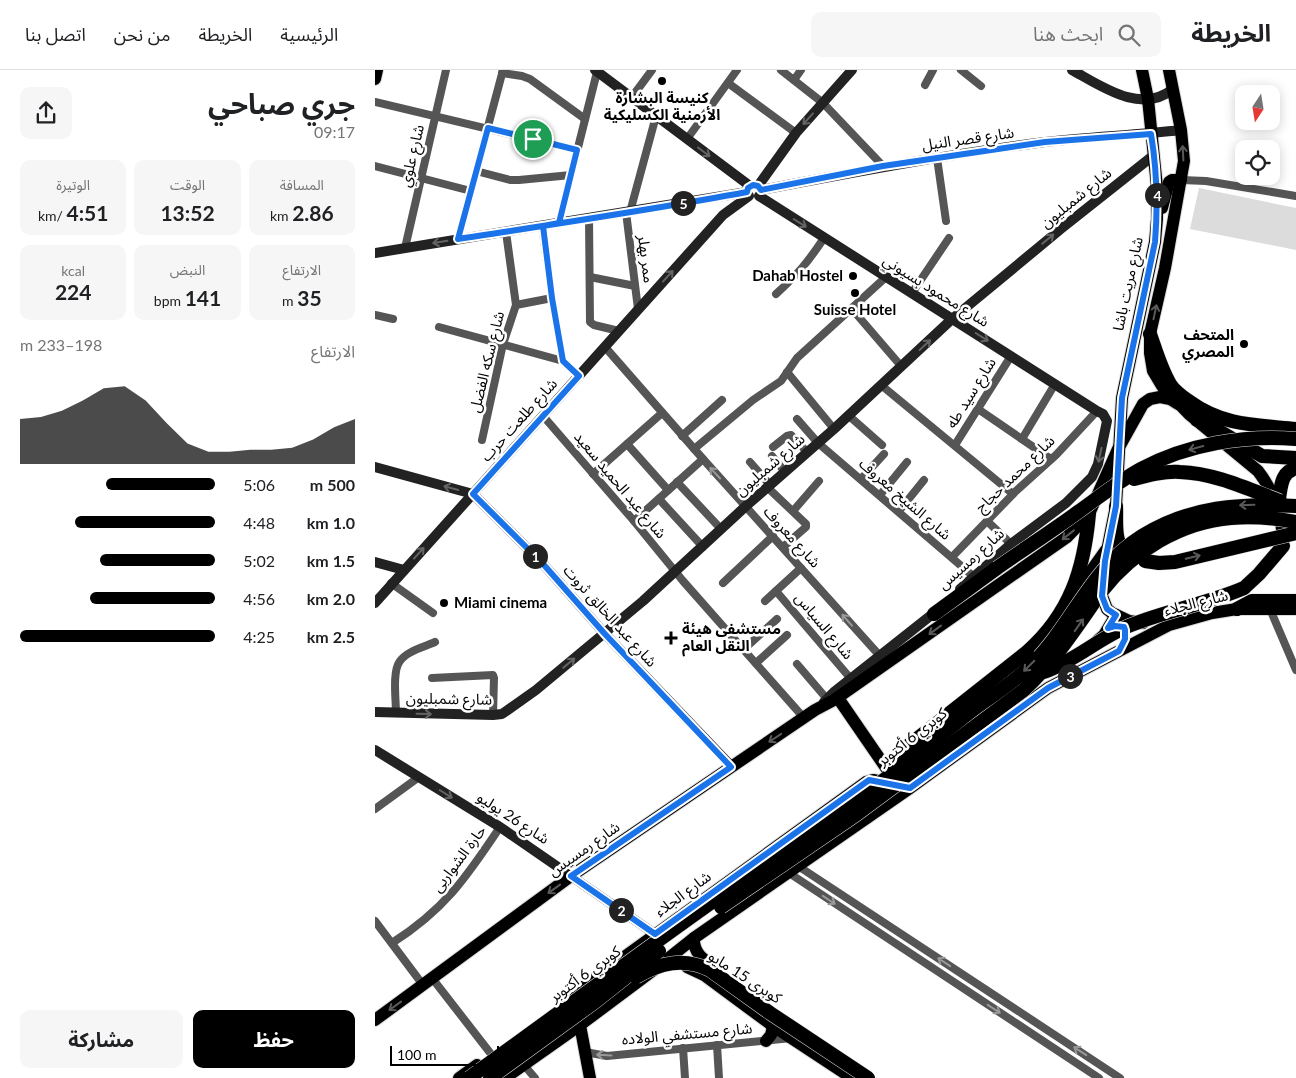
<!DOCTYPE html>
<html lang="ar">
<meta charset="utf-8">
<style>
body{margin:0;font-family:Lato,"Noto Sans Arabic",sans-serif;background:#f6f6f6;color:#202124;direction:rtl;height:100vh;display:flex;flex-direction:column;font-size:19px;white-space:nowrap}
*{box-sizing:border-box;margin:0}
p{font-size:16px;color:#757577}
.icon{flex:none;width:28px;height:28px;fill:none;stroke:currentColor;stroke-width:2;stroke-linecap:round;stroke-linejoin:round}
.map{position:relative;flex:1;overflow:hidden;direction:ltr}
.panel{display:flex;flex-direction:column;background:#fff;width:375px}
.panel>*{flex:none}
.needle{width:32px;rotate:192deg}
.fabs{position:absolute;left:860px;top:15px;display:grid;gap:10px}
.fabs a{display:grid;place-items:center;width:45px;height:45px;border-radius:10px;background:#fff;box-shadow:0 2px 12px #0003;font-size:25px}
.scale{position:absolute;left:15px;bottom:12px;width:109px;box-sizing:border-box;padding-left:5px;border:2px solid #000;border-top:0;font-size:14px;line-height:18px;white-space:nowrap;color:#000;-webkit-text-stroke:4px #fff;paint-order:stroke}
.pin{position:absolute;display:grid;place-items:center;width:42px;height:42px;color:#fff;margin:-21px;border:2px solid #fff;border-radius:50%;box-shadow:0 1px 5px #0007}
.km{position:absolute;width:25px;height:25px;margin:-12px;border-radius:50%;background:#222;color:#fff;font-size:14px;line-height:25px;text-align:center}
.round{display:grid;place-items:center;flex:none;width:52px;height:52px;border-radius:10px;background:#f6f6f6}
.summary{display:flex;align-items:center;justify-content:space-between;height:85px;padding:0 20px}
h1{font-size:28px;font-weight:700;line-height:38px}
.stats{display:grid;grid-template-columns:repeat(3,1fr);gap:8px;height:85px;padding:5px 20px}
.stats div{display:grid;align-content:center;border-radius:10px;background:#f6f6f6;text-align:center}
.stats b{font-size:21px;font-weight:700}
.stats small{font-size:14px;font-weight:400}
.stats p{font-size:14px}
.chart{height:140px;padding:10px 20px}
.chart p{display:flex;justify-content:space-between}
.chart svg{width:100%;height:90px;margin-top:5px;fill:#000;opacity:.7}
.button{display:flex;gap:10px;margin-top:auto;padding:10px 20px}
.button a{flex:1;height:58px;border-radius:10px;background:#000;color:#fff;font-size:20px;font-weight:700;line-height:58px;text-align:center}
.button a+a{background:#f6f6f6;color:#202124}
ul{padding:0 20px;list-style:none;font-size:16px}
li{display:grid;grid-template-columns:80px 60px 1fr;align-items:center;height:38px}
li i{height:12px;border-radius:6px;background:#000}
header{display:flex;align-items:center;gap:30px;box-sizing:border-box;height:70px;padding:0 25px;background:#fff;border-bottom:1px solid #e0e0e0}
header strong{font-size:24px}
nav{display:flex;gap:28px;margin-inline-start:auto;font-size:18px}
.search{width:350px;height:45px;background:#f6f6f6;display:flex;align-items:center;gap:12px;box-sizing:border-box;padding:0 18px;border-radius:10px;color:#757577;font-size:19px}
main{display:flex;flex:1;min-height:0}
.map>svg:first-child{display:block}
.green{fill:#dcdcdc}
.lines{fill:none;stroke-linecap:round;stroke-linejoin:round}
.primary-casing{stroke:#dbdbdb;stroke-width:14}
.highway-casing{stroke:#dbdbdb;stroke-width:15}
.street{stroke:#555;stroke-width:8}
.secondary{stroke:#222;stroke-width:10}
.primary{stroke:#000;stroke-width:12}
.highway{stroke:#000;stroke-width:14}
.highway-bridge-casing{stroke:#dbdbdb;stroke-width:15;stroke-linecap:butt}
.highway-bridge{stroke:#000;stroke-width:14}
.oneway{stroke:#646464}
.oneway2{stroke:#595959}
.oneway3{stroke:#999}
.route-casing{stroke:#fff;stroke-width:10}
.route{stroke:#1a73e8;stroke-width:6}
.poi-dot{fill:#000;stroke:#fff;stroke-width:2}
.labels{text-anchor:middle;stroke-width:5;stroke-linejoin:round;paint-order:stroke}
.poi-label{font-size:15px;font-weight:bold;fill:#000;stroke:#fff}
.street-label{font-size:15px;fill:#000;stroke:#fff}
</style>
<header>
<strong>الخريطة</strong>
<div class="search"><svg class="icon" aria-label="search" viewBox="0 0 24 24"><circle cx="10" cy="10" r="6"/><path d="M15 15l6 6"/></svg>ابحث هنا</div>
<nav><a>الرئيسية</a><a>الخريطة</a><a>من نحن</a><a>اتصل بنا</a></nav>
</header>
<main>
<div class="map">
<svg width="921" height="1008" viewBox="0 0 921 1008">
<rect width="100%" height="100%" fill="#fff"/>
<polygon class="green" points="824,118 921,138 921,180 815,159"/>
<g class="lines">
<defs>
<g id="primary">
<polyline points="767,0 773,29 782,117 782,149 780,172 747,328 741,436 730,491 727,526 732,539 737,543 754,551 768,553"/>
<path d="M794 0 806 60 809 91 790 198 775 264V283L778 301 787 316 814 344 883 401C900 423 908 447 908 475"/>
<polyline points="0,9 2,0"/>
<polyline points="787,138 794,112 797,110 806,110"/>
<polyline points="696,529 731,480"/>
<polyline points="722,571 729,565 741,545"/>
<polyline points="463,628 518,708"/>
<path d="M319 868C318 885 331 891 344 900"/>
<polyline points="312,897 329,905 398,956 477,1008"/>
<polyline points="198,924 491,712 498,710 514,713"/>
<polyline points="0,950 196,806 440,640 459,630 692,467 714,444 743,379 768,334 775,329 785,327 795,329 803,334"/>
<polyline points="205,955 215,1008"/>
<polyline points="391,971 396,965 398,956"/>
<polyline points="84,1008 102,995"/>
<polyline points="130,1008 205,955 280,899 319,868 535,718 673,618 794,555 837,543 862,539 921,539"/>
</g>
<g id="highway">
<path d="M775 264C781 281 786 299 795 314 800 322 808 327 815 332 848 356 882 355 921 359"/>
<polyline points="822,350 837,357 887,386 921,388"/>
<path d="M741 436C742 454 737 476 756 486"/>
<path d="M902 437C907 421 903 403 921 398"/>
<polyline points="869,518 884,504 908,476"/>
<polyline points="862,539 877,531 921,531"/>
<polyline points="559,544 622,498"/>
<path d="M652 582C695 544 709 500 714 444"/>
</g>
</defs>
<use href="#primary" class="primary-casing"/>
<use href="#highway" class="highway-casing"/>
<g class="street">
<polyline points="406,0 448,33 508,96"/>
<polyline points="586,0 606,16"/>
<polyline points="127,3 147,6 155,9 210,49"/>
<polyline points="419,10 426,0"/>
<polyline points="353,13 421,63"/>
<polyline points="550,15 558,0"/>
<polyline points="257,27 277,0"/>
<polyline points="0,32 202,80"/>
<polyline points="312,69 362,0"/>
<polyline points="562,88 571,151"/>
<polyline points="0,96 96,121"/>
<polyline points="101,101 135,110 144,110 196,105"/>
<polyline points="806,110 831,111 921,126"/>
<polyline points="251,142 263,239"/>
<polyline points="255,142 281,46"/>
<polyline points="214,148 215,252 219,255 244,261"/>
<polyline points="184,153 222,2"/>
<polyline points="167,155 177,228 188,291 204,306"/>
<polyline points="83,169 128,0"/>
<polyline points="30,178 71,0"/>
<polyline points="215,207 260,216"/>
<polyline points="537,223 574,168"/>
<path d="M401 224C423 204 433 192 449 168"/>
<polyline points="141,235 177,228"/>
<polyline points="477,239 526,296"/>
<polyline points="0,245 18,249"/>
<polyline points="64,257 188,291"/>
<polyline points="230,277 328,389 505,586"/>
<polyline points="412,302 459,359"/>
<polyline points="506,315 638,424"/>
<polyline points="603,339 676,389"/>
<polyline points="473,345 507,375"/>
<polyline points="169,347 259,451 308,511 429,648"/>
<polyline points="422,349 443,373 598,506"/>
<polyline points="307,366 347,330"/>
<polyline points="647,369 680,314"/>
<polyline points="107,370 128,274 141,235 131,162"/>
<polyline points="252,374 293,420"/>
<polyline points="580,375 636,286"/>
<polyline points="398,377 412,366 416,365 432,382"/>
<polyline points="319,379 378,330 406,311 422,288 511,207"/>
<polyline points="397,386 410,402"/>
<polyline points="375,392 395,415"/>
<polyline points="218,404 287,343"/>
<polyline points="486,409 509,384"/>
<polyline points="302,412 346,459"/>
<polyline points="392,417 431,454 431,457 408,477"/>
<polyline points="505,425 532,392"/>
<polyline points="284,429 328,477"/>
<polyline points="418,441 444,411"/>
<polyline points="524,441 549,410"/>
<polyline points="259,451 328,389"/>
<polyline points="612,451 636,474"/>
<polyline points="577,487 641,421 681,385 722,341"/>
<polyline points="16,513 58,543"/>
<polyline points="348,513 398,466"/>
<polyline points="401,521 476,609"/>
<polyline points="390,531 426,498"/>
<polyline points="895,539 921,600"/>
<polyline points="369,579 402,549"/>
<polyline points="381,593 412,565"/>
<polyline points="422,594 452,629"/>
<polyline points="57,608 118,605 119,608 118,645"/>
<path d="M21 643C21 630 17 601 25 591 32 581 49 577 60 572"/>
<polyline points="0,739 44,707"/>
<polyline points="423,796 745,1008"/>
<polyline points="414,803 724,1008"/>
<polyline points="0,851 48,915"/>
<path d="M17 873C69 840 91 808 125 757"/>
<polyline points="57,908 116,984"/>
<polyline points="342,975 344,1008"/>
<polyline points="308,978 310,1008"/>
<polyline points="210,982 232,986 417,968"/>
<polyline points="149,995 160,1008"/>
</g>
<g class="secondary">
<polyline points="220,0 375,116"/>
<path d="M697 0C726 16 766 45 798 19"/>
<polyline points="383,116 421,63 477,0"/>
<path d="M386 120C480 102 575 84 670 72 715 67 761 65 806 60"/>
<polyline points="384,126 722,341 728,344 732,351 723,394 717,407 691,433 636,474 585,519"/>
<polyline points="0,183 372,122"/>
<polyline points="0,397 98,424 169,495 229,563 357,697"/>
<polyline points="0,492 29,500"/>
<polyline points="0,533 348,145 374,126"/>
<polyline points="449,632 459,622 564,539"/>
<polyline points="0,642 118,645 127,644 161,620 268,531 371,436 459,359 577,249 687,158 779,85"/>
<polyline points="0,680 125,757 280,864"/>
</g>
<use href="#primary" class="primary"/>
<use href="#highway" class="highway"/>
<defs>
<g id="highway-bridge">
<path d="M759 409C774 405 789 401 805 402 839 403 873 419 905 431"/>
<polyline points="770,491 784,493 800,492 921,463"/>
<path d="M622 498C649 479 677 461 703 442 724 427 744 411 766 399 812 374 869 365 921 369"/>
<path d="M669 602C700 591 725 567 756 555 793 540 832 534 869 518"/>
<polyline points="515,700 520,691 533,676 652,582"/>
<path d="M346 837 482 744 649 620C681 590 702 556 727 521 758 481 806 452 856 448 878 446 900 448 921 452"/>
<path d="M261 907C285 893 308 887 335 900L395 943 493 1008"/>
<path d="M94 1008C199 932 303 855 409 781 443 757 477 734 510 709 539 687 567 664 595 642 614 627 636 615 653 598 697 557 713 500 767 466 815 436 866 433 921 436"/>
<polyline points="115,1008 221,931 284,881"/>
</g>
</defs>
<use href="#highway-bridge" class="highway-bridge-casing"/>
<use href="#highway-bridge" class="highway-bridge"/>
</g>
<defs><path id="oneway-shaft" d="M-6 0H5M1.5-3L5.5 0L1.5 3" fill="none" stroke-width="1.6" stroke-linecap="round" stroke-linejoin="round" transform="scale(1.25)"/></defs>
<g class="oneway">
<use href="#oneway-shaft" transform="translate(433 49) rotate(132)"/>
<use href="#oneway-shaft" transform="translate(329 82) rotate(37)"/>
<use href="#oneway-shaft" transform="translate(425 153) rotate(32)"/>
<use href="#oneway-shaft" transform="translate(673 169) rotate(-40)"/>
<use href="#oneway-shaft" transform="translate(65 172) rotate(171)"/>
<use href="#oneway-shaft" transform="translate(293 206) rotate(-48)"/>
<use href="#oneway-shaft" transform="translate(607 267) rotate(32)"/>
<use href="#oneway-shaft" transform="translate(550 275) rotate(-43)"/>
<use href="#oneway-shaft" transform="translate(725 385) rotate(102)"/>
<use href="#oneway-shaft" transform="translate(76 418) rotate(-165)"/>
<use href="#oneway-shaft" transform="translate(44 483) rotate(-48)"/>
<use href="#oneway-shaft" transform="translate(194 593) rotate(-40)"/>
<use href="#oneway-shaft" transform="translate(49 644) rotate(1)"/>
<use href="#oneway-shaft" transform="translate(71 724) rotate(32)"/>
</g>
<g class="oneway2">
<use href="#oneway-shaft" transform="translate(808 83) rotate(-93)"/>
<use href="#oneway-shaft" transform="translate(780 242) rotate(-78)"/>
<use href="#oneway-shaft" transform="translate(821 378) rotate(165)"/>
<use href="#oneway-shaft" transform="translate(872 435) rotate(178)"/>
<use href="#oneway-shaft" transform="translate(693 465) rotate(142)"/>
<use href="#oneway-shaft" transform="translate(818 487) rotate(-14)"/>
<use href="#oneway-shaft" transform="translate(704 555) rotate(-55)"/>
<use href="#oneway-shaft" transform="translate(560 560) rotate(144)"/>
<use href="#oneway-shaft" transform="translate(654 596) rotate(135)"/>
<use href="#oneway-shaft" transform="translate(400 668) rotate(146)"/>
<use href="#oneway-shaft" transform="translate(179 819) rotate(144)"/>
<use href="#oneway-shaft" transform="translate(20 936) rotate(144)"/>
</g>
<g class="oneway3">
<use href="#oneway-shaft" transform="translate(340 403) rotate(-133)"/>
<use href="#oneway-shaft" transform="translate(472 550) rotate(-131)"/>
<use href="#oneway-shaft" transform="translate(454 830) rotate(34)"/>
<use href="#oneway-shaft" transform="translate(569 892) rotate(-146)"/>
<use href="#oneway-shaft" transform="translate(619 939) rotate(33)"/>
<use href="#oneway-shaft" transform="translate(705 981) rotate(-147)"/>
<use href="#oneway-shaft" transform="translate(229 985) rotate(-177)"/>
</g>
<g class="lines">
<defs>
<path id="route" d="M158 69 202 80 184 153 168 156 177 228 188 291 204 306 98 424 169 495 229 563 356 697 196 806 280 864 494 710 535 718 673 618 744 581 750 569V560L749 557 740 556 733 558 741 545 732 539 727 526 730 491 741 436 747 328 780 172C783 135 782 100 776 64L670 72 623 79 508 96 386 120 383 116 378 115 373 118 372 122C276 140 180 154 83 169L113 58 158 69"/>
</defs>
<use href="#route" class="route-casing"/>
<use href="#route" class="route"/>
</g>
<g class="poi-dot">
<circle cx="287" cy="11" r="5"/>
<circle cx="478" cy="206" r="5"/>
<circle cx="480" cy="223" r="5"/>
<circle cx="869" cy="274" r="5"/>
<circle cx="69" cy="533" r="5"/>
<path d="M293.5 560.5h5v5h5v5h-5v5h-5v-5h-5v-5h5z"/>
</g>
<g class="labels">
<g class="poi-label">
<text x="287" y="33">كنيسة البشارة<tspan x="287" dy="17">الأرمنية الكسليكية</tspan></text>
<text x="468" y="211" text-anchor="end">Dahab Hostel</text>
<text x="480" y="245">Suisse Hotel</text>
<text x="859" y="270" text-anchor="end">المتحف<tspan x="859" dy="17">المصري</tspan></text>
<text x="79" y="538" text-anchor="start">Miami cinema</text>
<text x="307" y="564" text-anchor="start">مستشفى هيئة<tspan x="307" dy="17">النقل العام</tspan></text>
</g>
<g class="street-label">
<text transform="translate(593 69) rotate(-8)" y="5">شارع قصر النيل</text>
<text transform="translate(37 86) rotate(-77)" y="5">شارع علوي</text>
<text transform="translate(701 128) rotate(-39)" y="5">شارع شمبليون</text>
<text transform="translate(271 189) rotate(83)" y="5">ممر بهلر</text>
<text transform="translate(753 214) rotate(-78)" y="5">شارع مريت باشا</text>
<text transform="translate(561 221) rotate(32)" y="5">شارع محمود بسيوني</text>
<text transform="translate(112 292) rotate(-76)" y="5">شارع سكه الفضل</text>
<text transform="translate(596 323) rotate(-58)" y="5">شارع سيد طه</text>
<text transform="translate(144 350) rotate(-48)" y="5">شارع طلعت حرب</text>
<text transform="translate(395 395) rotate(-41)" y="5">شارع شمبليون</text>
<text transform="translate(640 404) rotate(-44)" y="5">شارع محمد حجاج</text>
<text transform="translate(245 415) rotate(50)" y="5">شارع عبد الحميد سعيد</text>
<text transform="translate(530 429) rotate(41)" y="5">شارع الشيخ معروف</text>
<text transform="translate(417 467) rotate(48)" y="5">شارع معروف</text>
<text transform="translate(596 489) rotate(-42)" y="5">شارع رمسيس</text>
<text transform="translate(821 533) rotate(-14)" y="5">شارع الجلاء</text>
<text transform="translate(235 546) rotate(48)" y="5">شارع عبد الخالق ثروت</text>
<text transform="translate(449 556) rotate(50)" y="5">شارع السياس</text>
<text transform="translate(74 629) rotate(1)" y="5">شارع شمبليون</text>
<text transform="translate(537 667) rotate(-38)" y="5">كوبري 6 أكتوبر</text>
<text transform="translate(138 748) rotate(33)" y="5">شارع 26 يوليو</text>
<text transform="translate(209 779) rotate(-35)" y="5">شارع رمسيس</text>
<text transform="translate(84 789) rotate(-53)" y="5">حارة الشواربى</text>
<text transform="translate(308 824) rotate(-36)" y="5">شارع الجلاء</text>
<text transform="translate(210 904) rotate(-36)" y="5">كوبري 6 أكتوبر</text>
<text transform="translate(370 907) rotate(33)" y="5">كوبرى 15 مايو</text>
<text transform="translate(312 964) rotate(-5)" y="5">شارع مستشفي الولاده</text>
</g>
</g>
</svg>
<div class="fabs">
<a><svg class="needle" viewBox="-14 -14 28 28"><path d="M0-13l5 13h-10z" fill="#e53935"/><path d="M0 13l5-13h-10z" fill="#757577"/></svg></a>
<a><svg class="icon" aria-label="locate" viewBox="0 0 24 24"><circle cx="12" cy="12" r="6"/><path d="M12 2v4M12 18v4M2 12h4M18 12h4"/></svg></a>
</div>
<div class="scale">100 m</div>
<div class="pin" style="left:158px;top:69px;background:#1e9e55"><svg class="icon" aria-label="arrive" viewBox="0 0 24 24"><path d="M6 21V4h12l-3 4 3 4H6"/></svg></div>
<b class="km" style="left:160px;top:486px">1</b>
<b class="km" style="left:246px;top:840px">2</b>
<b class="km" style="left:695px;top:606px">3</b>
<b class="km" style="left:782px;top:125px">4</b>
<b class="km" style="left:308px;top:133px">5</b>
</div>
<section class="panel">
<div class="summary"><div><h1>جري صباحي</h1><p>09:17</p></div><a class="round"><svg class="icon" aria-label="share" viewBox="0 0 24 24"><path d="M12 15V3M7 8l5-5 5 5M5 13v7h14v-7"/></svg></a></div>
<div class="stats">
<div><p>المسافة</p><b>2.86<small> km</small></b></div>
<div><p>الوقت</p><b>13:52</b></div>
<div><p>الوتيرة</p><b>4:51<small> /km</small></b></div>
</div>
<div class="stats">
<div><p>الارتفاع</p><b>35<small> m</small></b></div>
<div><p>النبض</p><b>141<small> bpm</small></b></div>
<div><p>kcal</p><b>224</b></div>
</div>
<div class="chart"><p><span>الارتفاع</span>198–233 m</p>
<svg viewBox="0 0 160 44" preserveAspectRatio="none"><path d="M0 44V22L10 21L20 18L30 13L40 7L50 6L60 13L70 24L80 34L90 38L100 38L110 37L120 37L130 36L140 32L150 26L160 22V44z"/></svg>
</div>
<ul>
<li><b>500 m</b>5:06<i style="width:56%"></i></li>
<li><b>1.0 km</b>4:48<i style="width:72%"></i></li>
<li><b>1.5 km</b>5:02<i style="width:59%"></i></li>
<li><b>2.0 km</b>4:56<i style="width:64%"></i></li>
<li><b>2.5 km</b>4:25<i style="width:100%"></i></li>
</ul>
<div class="button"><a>حفظ</a><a>مشاركة</a></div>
</section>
</main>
